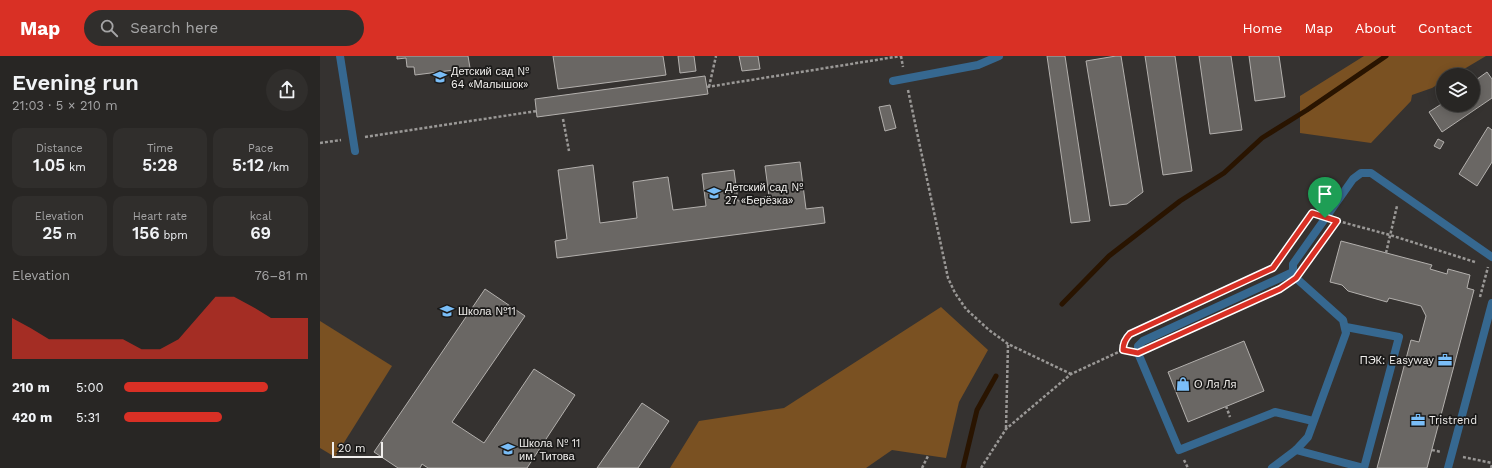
<!DOCTYPE html>
<meta charset="utf-8">
<style>
body{margin:0;font-family:"Work Sans",sans-serif;background:#302e2c;color:#f1f3f6;height:100vh;display:flex;flex-direction:column;font-size:15px;white-space:nowrap}
*{box-sizing:border-box;margin:0}
p{font-size:13px;color:#a5a5a6}
.icon{flex:none;width:22px;height:22px;fill:none;stroke:currentColor;stroke-width:2;stroke-linecap:round;stroke-linejoin:round}
.map{position:relative;flex:1;overflow:hidden}
.panel{display:flex;flex-direction:column;background:#282624;width:320px}
.panel>*{flex:none}
.tools{position:absolute;left:1116px;top:12px;display:grid;gap:8px}
.tools a{display:grid;place-items:center;width:44px;height:44px;border-radius:50%;background:#282624;box-shadow:0 2px 10px #0003,0 0 0 1px #444341;font-size:20px}
.scale{position:absolute;left:12px;bottom:10px;width:51px;box-sizing:border-box;padding-left:4px;border:2px solid #f1efed;border-top:0;font-size:11px;line-height:14px;white-space:nowrap;color:#f1efed;-webkit-text-stroke:3px #1b1a19;paint-order:stroke}
.pin{position:absolute;display:grid;place-items:center;width:34px;height:34px;color:#fff;margin:-41px -17px;border-radius:50% 50% 50% 0;rotate:-45deg;box-shadow:0 0 4px #0007}
.pin .icon{rotate:45deg}
.round{display:grid;place-items:center;flex:none;width:42px;height:42px;border-radius:21px;background:#302e2c}
.headline{display:flex;align-items:center;justify-content:space-between;height:68px;padding:0 12px}
h1{font-size:22px;font-weight:600;line-height:30px}
.figures{display:grid;grid-template-columns:repeat(3,1fr);gap:6px;height:68px;padding:4px 12px}
.figures div{display:grid;align-content:center;border-radius:10px;background:#302e2c;text-align:center}
.figures b{font-size:17px;font-weight:600}
.figures small{font-size:11px;font-weight:400}
.figures p{font-size:11px}
.chart{height:112px;padding:8px 12px}
.chart p{display:flex;justify-content:space-between}
.chart svg{width:100%;height:72px;margin-top:4px;fill:#d93025;opacity:.7}
ul{padding:0 12px;list-style:none;font-size:13px}
li{display:grid;grid-template-columns:64px 48px 1fr;align-items:center;height:30px}
li i{height:10px;border-radius:5px;background:#d93025}
header{display:flex;align-items:center;gap:24px;box-sizing:border-box;height:56px;padding:0 20px;background:#d93025;color:#fff}
header strong{font-size:19px}
nav{display:flex;gap:22px;margin-inline-start:auto;font-size:14px}
.search{width:280px;height:36px;background:#302e2c;display:flex;align-items:center;gap:10px;box-sizing:border-box;padding:0 14px;border-radius:22px;color:#a5a5a6;font-size:15px}
main{display:flex;flex:1;min-height:0}
.map>svg:first-child{display:block}
.green{fill:#7a5122}
.lines{fill:none;stroke-linecap:round;stroke-linejoin:round}
.stream{stroke:#291400;stroke-width:5}
.building{fill:#6a6764;stroke:#b3b0ad}
.path{stroke:#9a9896;stroke-width:2.5;stroke-dasharray:3 2;stroke-linecap:butt}
.service{stroke:#366890;stroke-width:8}
.route-casing{stroke:#fff;stroke-width:8}
.route{stroke:#d93025;stroke-width:5}
.labels{text-anchor:middle;stroke-width:3.5;stroke-linejoin:round;paint-order:stroke}
.poi-label{font-size:11px;fill:#f1efed;stroke:#1b1a19;text-anchor:start}
</style>
<header>
<strong>Map</strong>
<div class="search"><svg class="icon" aria-label="search" viewBox="0 0 24 24"><circle cx="10" cy="10" r="6"/><path d="M15 15l6 6"/></svg>Search here</div>
<nav><a>Home</a><a>Map</a><a>About</a><a>Contact</a></nav>
</header>
<main>
<section class="panel">
<div class="headline"><div><h1>Evening run</h1><p>21:03 · 5 × 210 m</p></div><a class="round"><svg class="icon" aria-label="share" viewBox="0 0 24 24"><path d="M12 15V3M7 8l5-5 5 5M5 13v7h14v-7"/></svg></a></div>
<div class="figures">
<div><p>Distance</p><b>1.05<small> km</small></b></div>
<div><p>Time</p><b>5:28</b></div>
<div><p>Pace</p><b>5:12<small> /km</small></b></div>
</div>
<div class="figures">
<div><p>Elevation</p><b>25<small> m</small></b></div>
<div><p>Heart rate</p><b>156<small> bpm</small></b></div>
<div><p>kcal</p><b>69</b></div>
</div>
<div class="chart"><p><span>Elevation</span>76–81 m</p>
<svg viewBox="0 0 160 44" preserveAspectRatio="none"><path d="M0 44V19L10 25L20 32L30 32L40 32L50 32L60 32L70 38L80 38L90 32L100 19L110 6L120 6L130 12L140 19L150 19L160 19V44z"/></svg>
</div>
<ul>
<li><b>210 m</b>5:00<i style="width:78%"></i></li>
<li><b>420 m</b>5:31<i style="width:53%"></i></li>
</ul>
</section>
<div class="map">
<svg width="1172" height="412" viewBox="0 0 1172 412">
<rect width="100%" height="100%" fill="#353230"/>
<g class="green">
<polygon points="1044,0 1166,0 1134,19 1123,19 1123,25 1112,32 1092,39 1091,45 1051,87 980,77 980,40"/>
<polygon points="621,251 668,294 639,346 626,402 572,394 546,412 350,412 379,365 464,352"/>
<polygon points="0,265 72,310 15,401 0,392"/>
</g>
<g class="lines">
<g class="stream">
<polyline points="742,248 789,200 860,145 904,117 942,82 987,54 1066,0"/>
<polyline points="643,412 657,354 676,320"/>
</g>
</g>
<g class="building">
<polygon points="77,0 148,0 150,12 95,19 94,11 87,11 86,2 77,3"/>
<polygon points="233,0 343,0 346,19 238,33"/>
<polygon points="358,0 374,0 376,15 360,17"/>
<polygon points="419,0 438,0 440,13 422,15"/>
<polygon points="727,0 745,0 770,165 751,167"/>
<polygon points="796,0 801,0 823,136 807,148 790,150 766,5"/>
<polygon points="825,0 855,0 872,115 843,119"/>
<polygon points="879,0 911,0 922,74 890,78"/>
<polygon points="929,0 959,0 965,41 935,45"/>
<polygon points="1167,16 1172,23 1172,42 1122,76 1109,56 1123,47 1123,49 1153,49 1153,26"/>
<polygon points="385,20 388,38 217,61 215,43"/>
<polygon points="570,49 576,72 565,75 559,51"/>
<polygon points="1168,71 1172,74 1172,106 1157,130 1139,118"/>
<polygon points="1118,83 1124,86 1120,93 1114,90"/>
<polygon points="480,106 486,153 503,151 505,167 237,202 235,185 247,183 238,114 273,109 280,167 317,162 313,126 348,121 353,154 386,150 382,118 414,114 418,145 449,140 445,110"/>
<polygon points="1021,185 1112,209 1110,213 1127,218 1128,213 1150,219 1147,232 1154,234 1107,412 1057,412 1091,284 1099,286 1106,260 1101,250 1069,242 1067,246 1028,235 1022,229 1010,226"/>
<polygon points="165,233 205,260 132,366 164,387 214,313 255,339 207,412 108,412 102,408 100,412 78,412 54,396"/>
<polygon points="924,285 944,335 868,366 848,316"/>
<polygon points="322,347 349,365 318,412 277,412"/>
</g>
<g class="lines">
<g class="path">
<polyline points="581,0 583,11"/>
<polyline points="387,31 581,0"/>
<polyline points="389,31 396,0"/>
<polyline points="588,34 628,222 635,237 646,253 669,274 688,288 751,318"/>
<polyline points="243,63 249,95"/>
<polyline points="45,81 217,55"/>
<polyline points="0,87 21,84"/>
<polyline points="1018,165 1070,179 1155,206"/>
<polyline points="1066,197 1077,150"/>
<polyline points="954,210 963,198"/>
<polyline points="1160,241 1168,211"/>
<path d="M803 294C802 285 806 279 814 275"/>
<polyline points="906,350 910,361"/>
<polyline points="686,372 688,288"/>
<polyline points="1112,394 1121,396"/>
<polyline points="1143,401 1172,407"/>
<polyline points="864,404 868,412"/>
<polyline points="602,412 608,400"/>
<polyline points="661,412 686,373 751,318 803,294 806,294"/>
<polyline points="1171,412 1172,409"/>
</g>
<g class="service">
<polyline points="20,0 35,95"/>
<polyline points="573,25 658,9 679,0"/>
<polyline points="973,216 823,285 818,290 818,297 859,394 955,356 993,365"/>
<polyline points="976,394 1044,412 1079,281 1026,271"/>
<polyline points="952,412 976,394 988,381 1026,277 1023,264 976,222 973,216 973,208 1033,123 1041,117 1051,117 1172,201"/>
<polyline points="1128,412 1172,247"/>
</g>
</g>
<g class="lines">
<defs>
<path id="route" d="M992 157 1017 165 976 222 960 233 818 297 803 294C803 287 805 283 810 278L953 212Z"/>
</defs>
<use href="#route" class="route-casing"/>
<use href="#route" class="route"/>
</g>
<defs>
<symbol id="school-bare" viewBox="-9 -9 18 18"><path d="M0-5L7-2L0 1L-7-2ZM-4 1L0 2.5L4 1V4Q0 6-4 4Z" fill="#7abef8" stroke="#1b1a19" stroke-width="2.5" paint-order="stroke"/></symbol>
<symbol id="office-bare" viewBox="-9 -9 18 18"><path d="M-6-3h4V-5.5h4V-3h4V5H-6ZM-1-4.5V-3h2v-1.5ZM-6 0V1H6V0Z" fill="#7abef8" stroke="#1b1a19" stroke-width="2.5" paint-order="stroke"/></symbol>
<symbol id="shop-bare" viewBox="-9 -9 18 18"><path d="M-5-2.5h2.3a2.7 3.5 0 0 1 5.4 0H5L5.5 6h-11ZM-1.5-2.5h3a1.5 2.3 0 0 0-3 0Z" fill="#7abef8" stroke="#1b1a19" stroke-width="2.5" paint-order="stroke"/></symbol>
</defs>
<g fill-rule="evenodd">
<use href="#school-bare" x="110" y="11" width="20" height="20"/>
<use href="#school-bare" x="384" y="127" width="20" height="20"/>
<use href="#school-bare" x="117" y="245" width="20" height="20"/>
<use href="#office-bare" x="1115" y="294" width="20" height="20"/>
<use href="#shop-bare" x="853" y="318" width="20" height="20"/>
<use href="#office-bare" x="1088" y="354" width="20" height="20"/>
<use href="#school-bare" x="178" y="383" width="20" height="20"/>
</g>
<g class="labels">
<g class="poi-label">
<text x="131" y="19">Детский сад №<tspan x="131" dy="13">64 «Малышок»</tspan></text>
<text x="405" y="135">Детский сад №<tspan x="405" dy="13">27 «Берёзка»</tspan></text>
<text x="138" y="259">Школа №11</text>
<text x="1114" y="308" text-anchor="end">ПЭК: Easyway</text>
<text x="874" y="332">О Ля Ля</text>
<text x="1109" y="368">Tristrend</text>
<text x="199" y="391">Школа № 11<tspan x="199" dy="13">им. Титова</tspan></text>
</g>
</g>
</svg>
<div class="tools">
<a><svg class="icon" aria-label="layers" viewBox="0 0 24 24"><path d="M12 4l9 5-9 5-9-5zM3 14l9 5 9-5"/></svg></a>
</div>
<div class="scale">20 m</div>
<div class="pin" style="left:1005px;top:162px;background:#1e9e55"><svg class="icon" aria-label="arrive" viewBox="0 0 24 24"><path d="M6 21V4h12l-3 4 3 4H6"/></svg></div>
</div>
</main>
